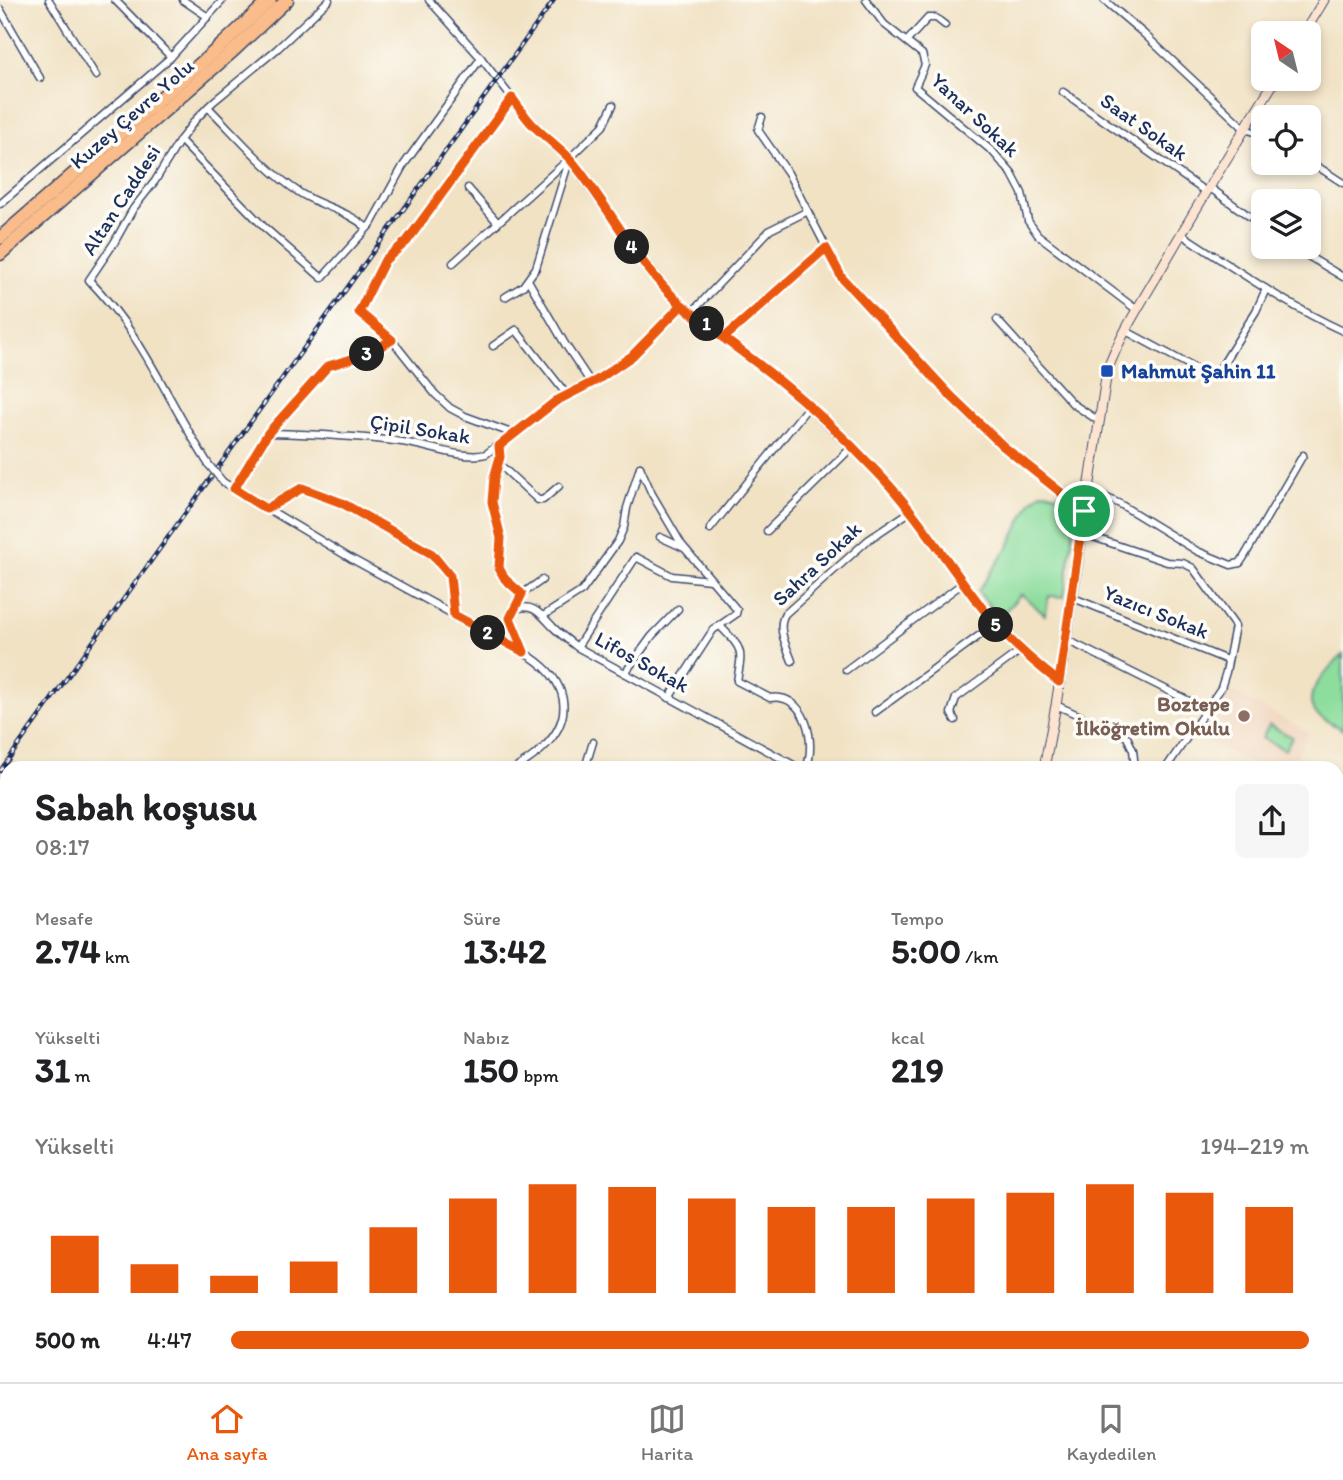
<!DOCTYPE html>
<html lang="tr">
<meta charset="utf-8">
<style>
body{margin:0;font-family:Itim,sans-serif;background:#f6f6f6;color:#202124;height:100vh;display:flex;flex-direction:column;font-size:26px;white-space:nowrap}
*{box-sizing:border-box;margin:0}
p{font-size:23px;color:#757577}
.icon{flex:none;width:38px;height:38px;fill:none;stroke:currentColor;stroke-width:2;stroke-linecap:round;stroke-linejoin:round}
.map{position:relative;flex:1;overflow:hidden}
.sheet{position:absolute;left:0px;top:761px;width:1344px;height:621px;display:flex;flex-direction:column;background:#fff;border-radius:21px 21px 0 0;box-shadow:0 4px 10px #0003}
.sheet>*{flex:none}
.needle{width:46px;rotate:325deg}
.tools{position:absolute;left:1251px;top:21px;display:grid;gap:14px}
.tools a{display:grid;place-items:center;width:70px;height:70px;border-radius:10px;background:#fff;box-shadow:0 4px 10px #0003;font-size:35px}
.pin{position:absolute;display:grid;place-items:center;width:60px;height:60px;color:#fff;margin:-30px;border:4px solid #fff;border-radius:50%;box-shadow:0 2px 7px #0007}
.km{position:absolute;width:35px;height:35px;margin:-18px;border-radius:50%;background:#222;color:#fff;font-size:19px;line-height:35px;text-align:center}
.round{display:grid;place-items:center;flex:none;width:74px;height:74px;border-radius:10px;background:#f6f6f6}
.summary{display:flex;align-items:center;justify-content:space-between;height:119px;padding:0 35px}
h1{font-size:38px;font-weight:700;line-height:52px}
.metrics{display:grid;grid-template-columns:repeat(3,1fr);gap:10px;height:119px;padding:7px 35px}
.metrics div{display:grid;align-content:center}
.metrics b{font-size:35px;font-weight:700}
.metrics small{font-size:19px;font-weight:400}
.metrics p{font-size:19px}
.chart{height:196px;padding:14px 35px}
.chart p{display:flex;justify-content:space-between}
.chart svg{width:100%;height:126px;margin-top:7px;stroke:#ea580c;stroke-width:6}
ul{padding:0 35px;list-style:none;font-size:23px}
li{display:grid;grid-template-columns:112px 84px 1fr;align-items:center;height:52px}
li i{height:18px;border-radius:9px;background:#ea580c}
.menu{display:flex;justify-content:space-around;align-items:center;height:98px;border-top:2px solid #e0e0e0;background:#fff;font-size:19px;color:#757577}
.menu a{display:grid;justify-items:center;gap:4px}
.menu .current{color:#ea580c}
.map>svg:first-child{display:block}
.built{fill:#f1d5bd}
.green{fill:#8ddd9d;stroke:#54867e;stroke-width:2}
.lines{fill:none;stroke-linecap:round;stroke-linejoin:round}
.street-casing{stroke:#3b4a6d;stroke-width:9}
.secondary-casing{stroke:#3b4a6d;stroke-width:11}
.highway-casing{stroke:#3b4a6d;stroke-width:15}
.street{stroke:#fff;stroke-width:6}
.secondary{stroke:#fde4d0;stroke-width:9}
.highway{stroke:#f9bc8a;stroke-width:12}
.rail-casing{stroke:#1b2f5e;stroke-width:4.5}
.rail{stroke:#fdfcf7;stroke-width:2;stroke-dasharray:5;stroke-linecap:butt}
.street-bridge-casing{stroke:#3b4a6d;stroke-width:9;stroke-linecap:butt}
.street-bridge{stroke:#fff;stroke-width:6}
.route-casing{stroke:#fff;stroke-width:14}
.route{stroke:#ea580c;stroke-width:9}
.transit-dot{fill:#1a4fb4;stroke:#fdfcf7;stroke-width:2.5}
.education-dot{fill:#8d6e63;stroke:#fdfcf7;stroke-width:2.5}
.labels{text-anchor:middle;stroke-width:7;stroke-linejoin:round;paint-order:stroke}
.street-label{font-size:21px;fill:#1b2f5e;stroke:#fdfcf7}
.transit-label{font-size:21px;font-weight:bold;fill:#164399;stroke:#fdfcf7;text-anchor:start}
.education-label{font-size:21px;font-weight:bold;fill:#785e54;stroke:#fdfcf7;text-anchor:end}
</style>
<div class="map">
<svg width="1343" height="1382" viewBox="0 0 1343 1382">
<rect width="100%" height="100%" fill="#fdfcf7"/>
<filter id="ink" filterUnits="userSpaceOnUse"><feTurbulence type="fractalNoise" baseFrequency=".0143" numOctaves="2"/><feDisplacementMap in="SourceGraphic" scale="14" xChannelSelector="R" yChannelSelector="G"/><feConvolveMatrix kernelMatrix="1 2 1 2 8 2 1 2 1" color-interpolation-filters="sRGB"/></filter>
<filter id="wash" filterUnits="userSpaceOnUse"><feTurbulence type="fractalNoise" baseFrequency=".00686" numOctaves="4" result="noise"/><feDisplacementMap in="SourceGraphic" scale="28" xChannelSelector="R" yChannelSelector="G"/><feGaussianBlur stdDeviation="1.57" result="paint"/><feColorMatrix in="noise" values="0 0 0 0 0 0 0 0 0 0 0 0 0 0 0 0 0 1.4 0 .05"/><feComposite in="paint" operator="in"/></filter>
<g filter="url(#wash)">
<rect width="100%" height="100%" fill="#f1e2c4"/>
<polygon class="built" points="1224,687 1309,732 1290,768 1260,768 1198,736"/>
<g class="green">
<path d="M1042 492C1055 492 1070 500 1076 513L1064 597 1049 596 1045 615 1021 594 999 618 978 591 1009 546 1031 501Z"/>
<path d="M1343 654V730C1335 725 1325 721 1318 715 1296 696 1331 668 1343 654Z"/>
<polygon points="1269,725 1292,737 1285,750 1262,738"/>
<polygon points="1343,815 1343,900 1337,907 1337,816"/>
</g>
</g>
<g filter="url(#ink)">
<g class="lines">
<defs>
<g id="street">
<polyline points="49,0 96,76"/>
<polyline points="115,0 171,57"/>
<polyline points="183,0 208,17"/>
<polyline points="429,0 481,58 531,123 569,159 635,251 668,290 682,305 777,378 877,472 925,528 963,583 995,624 1021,650 1059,682"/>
<polyline points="866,0 884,24 922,54 925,65 915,87 993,152 1012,174 1022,193 1028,221 1038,235 1137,310"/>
<polyline points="1104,0 1143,33 1245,129 1264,135"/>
<polyline points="0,9 40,78"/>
<polyline points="907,41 928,18 936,18 945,25"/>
<polyline points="1063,92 1206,192"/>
<polyline points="512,98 407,241 385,260 359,312 392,340 435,394 450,408 465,416 514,434"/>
<path d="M208 107C237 136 265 170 300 193 322 207 347 210 367 228"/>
<polyline points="762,117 758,130 788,173 842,278 966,412 1023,462 1084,511"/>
<polyline points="180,140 264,227 322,278 371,224 403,166 481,58"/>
<polyline points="1309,161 1343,183"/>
<polyline points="1209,187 1264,227"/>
<polyline points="468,188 498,223"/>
<polyline points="0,204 171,57 223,0"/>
<path d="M1181 234C1234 268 1286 305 1343 331"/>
<polyline points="1293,247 1343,277"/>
<polyline points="453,263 569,159 603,126 613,105"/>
<polyline points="528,280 565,344 591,383"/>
<polyline points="505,297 523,286 536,268 569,161"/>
<polyline points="692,312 770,230 808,211"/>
<polyline points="997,320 1073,404 1099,421"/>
<polyline points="1126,331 1206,374 1214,374 1221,367 1256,311 1266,289"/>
<polyline points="725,338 826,249"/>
<polyline points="493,346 516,330 567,395"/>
<path d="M268 433C313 434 357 436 402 442 426 445 463 460 486 454L556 401 621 365 653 336 682 305"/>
<polyline points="499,446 500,457 494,478 492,502 501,539 499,568 503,577 522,594"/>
<polyline points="498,463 538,500 543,500 559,486"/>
<path d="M209 465C167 400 145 338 89 280L114 243 133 209 155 181 180 140 196 119 213 102 277 49 329 0"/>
<polyline points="640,467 652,494 682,545 737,610 736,614 713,630 669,698"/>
<path d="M223 482 350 558 531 657C567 681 576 716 543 748 535 756 525 762 516 768"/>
<polyline points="234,489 268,433 328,366 365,355 392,340"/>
<polyline points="1088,489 1120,504 1197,551 1231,565 1240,563 1244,557 1303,455"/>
<polyline points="266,509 302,488 342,503 432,554 450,576 455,615"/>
<polyline points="710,529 808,407"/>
<polyline points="767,531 852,447"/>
<polyline points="1081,533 1167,562 1183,563 1193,568 1235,626 1226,672 1221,688 1166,768"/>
<polyline points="660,537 684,548"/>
<polyline points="1071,597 1227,660"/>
<polyline points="513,611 522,594 542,580"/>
<polyline points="543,616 582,591 618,541 624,527 627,508 640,467"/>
<path d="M719 625C743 650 743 648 737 681L770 698C806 692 817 744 806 768"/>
<polyline points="1065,639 1207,710"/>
<polyline points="577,647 636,557 672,576 710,580"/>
<path d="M524 652 510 618 514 610C533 601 542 616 554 628 561 635 569 641 577 647L799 768"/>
<path d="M792 661C787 647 776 628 785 614L868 540 911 511"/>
<polyline points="846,670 963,583"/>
<polyline points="625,673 652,636 678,609"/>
<polyline points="1056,705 1127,737 1133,750 1135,768"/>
<polyline points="875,712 995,624"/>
<polyline points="955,720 951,713 956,698 1021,650"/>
<polyline points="585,768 593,742"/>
<polyline points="0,934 7,926"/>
<polyline points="0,1009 7,1012"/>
<polyline points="0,1059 7,1026"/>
<polyline points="0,1076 7,1083"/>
<polyline points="0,1221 7,1227"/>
<polyline points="242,1376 247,1382"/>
<polyline points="355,1376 361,1382"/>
<polyline points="440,1376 448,1382"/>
<polyline points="699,1376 705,1382"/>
<polyline points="725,1376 726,1382"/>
<polyline points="749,1381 749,1382"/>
<polyline points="325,1382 333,1376"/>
</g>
<g id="secondary">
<polyline points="1304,33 1324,0"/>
<path d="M1044 768 1056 705 1107 371C1120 335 1143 300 1162 267 1199 203 1237 141 1276 79"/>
<polyline points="880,1382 881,1376"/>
</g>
<g id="highway">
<polyline points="0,238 223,44 270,0"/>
<polyline points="0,254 234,50 287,0"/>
</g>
</defs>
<use href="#street" class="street-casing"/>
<use href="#secondary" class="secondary-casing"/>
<use href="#highway" class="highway-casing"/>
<use href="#street" class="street"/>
<use href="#secondary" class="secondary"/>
<use href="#highway" class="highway"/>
<defs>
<polyline id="rail" points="0,771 554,0"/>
</defs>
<use href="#rail" class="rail-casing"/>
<use href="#rail" class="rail"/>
<defs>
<polyline id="street-bridge" points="209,465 223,482"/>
</defs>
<use href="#street-bridge" class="street-bridge-casing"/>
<use href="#street-bridge" class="street-bridge"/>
</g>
</g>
<g class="lines" filter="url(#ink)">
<defs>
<path id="route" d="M1084 511 1003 446 950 395 842 278 826 248 724 338 682 305 632 356 597 380 556 401 499 446 500 457 494 478 492 502 501 538 499 568 505 579 522 594 510 618 524 652 454 615 450 576 432 554 342 503 302 488 266 509 234 489 268 433 328 366 365 355 392 340 359 312 385 260 407 241 512 98C518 106 524 115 531 123 543 136 558 146 570 159 610 206 636 265 683 306 712 331 745 353 775 377 811 406 845 438 876 471 921 517 952 572 993 621 1012 644 1036 664 1059 682L1084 511"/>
</defs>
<use href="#route" class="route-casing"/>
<use href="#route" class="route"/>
</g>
<rect class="transit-dot" x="1100" y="364" width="14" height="14" rx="3.5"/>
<circle class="education-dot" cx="1244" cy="716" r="7"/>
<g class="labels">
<g class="street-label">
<text transform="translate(132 114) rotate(-41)" y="7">Kuzey Çevre Yolu</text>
<text transform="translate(975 115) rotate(43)" y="7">Yanar Sokak</text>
<text transform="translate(1144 127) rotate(35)" y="7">Saat Sokak</text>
<text transform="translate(121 200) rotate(-57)" y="7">Altan Caddesi</text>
<text transform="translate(420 429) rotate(9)" y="7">Çipil Sokak</text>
<text transform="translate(817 564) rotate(-43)" y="7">Sahra Sokak</text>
<text transform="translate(1156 612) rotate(22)" y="7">Yazıcı Sokak</text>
<text transform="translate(642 662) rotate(29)" y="7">Lifos Sokak</text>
</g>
<g class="transit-label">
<text x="1121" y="378">Mahmut Şahin 11</text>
</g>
<g class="education-label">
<text x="1230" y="711">Boztepe<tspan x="1230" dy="24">İlköğretim Okulu</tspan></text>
</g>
</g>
</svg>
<div class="tools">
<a><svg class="needle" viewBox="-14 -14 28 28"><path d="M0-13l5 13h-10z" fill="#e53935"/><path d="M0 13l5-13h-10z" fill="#757577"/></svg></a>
<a><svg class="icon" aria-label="locate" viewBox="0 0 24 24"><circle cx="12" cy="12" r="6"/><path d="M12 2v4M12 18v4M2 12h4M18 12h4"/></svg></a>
<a><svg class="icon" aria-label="layers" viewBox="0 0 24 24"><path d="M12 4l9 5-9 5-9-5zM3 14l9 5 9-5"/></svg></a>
</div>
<div class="pin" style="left:1084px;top:511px;background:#1e9e55"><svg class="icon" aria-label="arrive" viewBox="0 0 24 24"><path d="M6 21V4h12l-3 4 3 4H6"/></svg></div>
<b class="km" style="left:707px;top:324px">1</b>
<b class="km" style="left:488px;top:633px">2</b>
<b class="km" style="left:367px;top:354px">3</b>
<b class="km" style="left:632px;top:247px">4</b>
<b class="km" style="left:996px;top:625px">5</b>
<section class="sheet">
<div class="summary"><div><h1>Sabah koşusu</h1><p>08:17</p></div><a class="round"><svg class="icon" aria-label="share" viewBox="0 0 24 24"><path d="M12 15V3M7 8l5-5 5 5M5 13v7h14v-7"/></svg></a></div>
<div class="metrics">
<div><p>Mesafe</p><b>2.74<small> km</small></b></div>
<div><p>Süre</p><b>13:42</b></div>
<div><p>Tempo</p><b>5:00<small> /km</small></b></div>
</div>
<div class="metrics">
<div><p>Yükselti</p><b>31<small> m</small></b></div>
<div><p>Nabız</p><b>150<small> bpm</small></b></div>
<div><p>kcal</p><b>219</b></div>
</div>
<div class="chart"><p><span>Yükselti</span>194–219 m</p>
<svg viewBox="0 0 160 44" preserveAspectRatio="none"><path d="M5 44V24M15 44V34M25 44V38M35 44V33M45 44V21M55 44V11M65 44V6M75 44V7M85 44V11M95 44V14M105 44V14M115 44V11M125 44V9M135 44V6M145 44V9M155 44V14"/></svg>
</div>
<ul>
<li><b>500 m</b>4:47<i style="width:100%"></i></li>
</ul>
</section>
</div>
<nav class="menu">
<a class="current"><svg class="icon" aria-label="home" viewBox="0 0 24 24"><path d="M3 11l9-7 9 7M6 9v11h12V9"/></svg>Ana sayfa</a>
<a><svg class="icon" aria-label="map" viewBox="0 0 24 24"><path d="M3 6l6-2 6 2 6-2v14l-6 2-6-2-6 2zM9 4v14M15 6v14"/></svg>Harita</a>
<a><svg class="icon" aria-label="saved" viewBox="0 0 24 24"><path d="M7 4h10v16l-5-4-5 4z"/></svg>Kaydedilen</a>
</nav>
